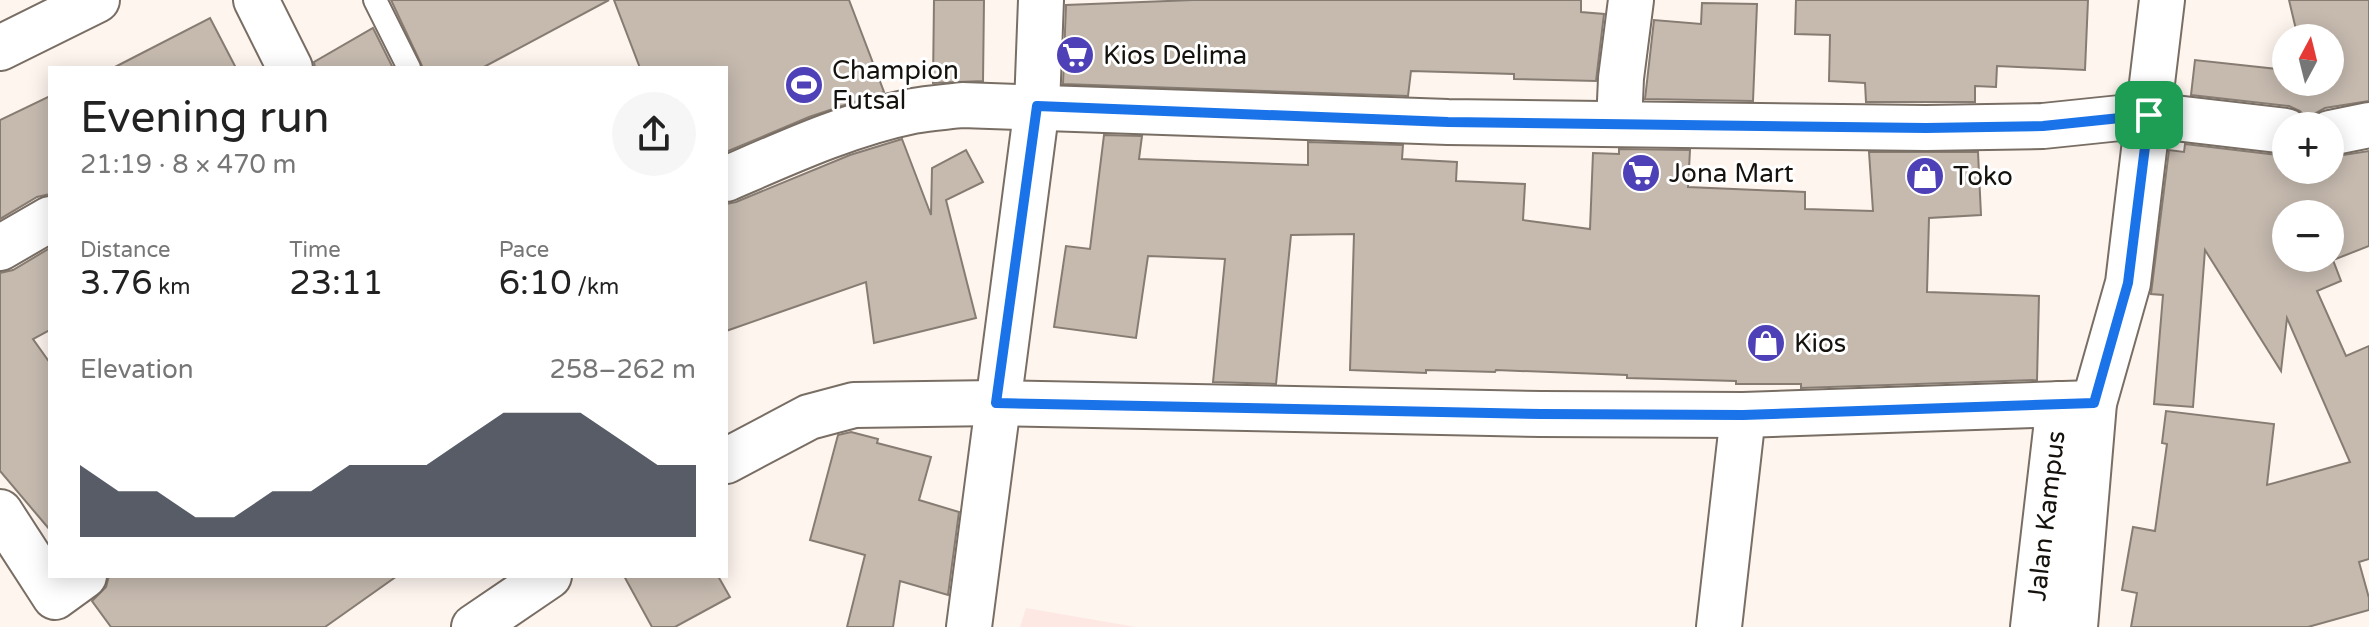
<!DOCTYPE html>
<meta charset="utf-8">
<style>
body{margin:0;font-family:"Varela Round",sans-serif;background:#f6f6f6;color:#222;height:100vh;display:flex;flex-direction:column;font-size:30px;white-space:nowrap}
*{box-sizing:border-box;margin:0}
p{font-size:26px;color:#767676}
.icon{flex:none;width:44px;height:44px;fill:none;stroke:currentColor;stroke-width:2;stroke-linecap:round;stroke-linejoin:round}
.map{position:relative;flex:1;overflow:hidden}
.side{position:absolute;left:48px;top:66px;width:680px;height:512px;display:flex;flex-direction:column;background:#fff;border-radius:0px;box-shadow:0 4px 20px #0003}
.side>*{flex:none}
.needle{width:52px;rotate:7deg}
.fabs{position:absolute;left:2272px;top:24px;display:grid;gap:16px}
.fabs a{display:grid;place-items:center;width:72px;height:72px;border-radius:50%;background:#fff;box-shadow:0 4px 20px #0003;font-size:40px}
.pin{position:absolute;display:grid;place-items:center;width:68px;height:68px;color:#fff;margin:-34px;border-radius:16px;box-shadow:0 4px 12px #0006}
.round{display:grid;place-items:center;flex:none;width:84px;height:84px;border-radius:42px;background:#f6f6f6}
.head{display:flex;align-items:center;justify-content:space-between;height:136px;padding:0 32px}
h1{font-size:44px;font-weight:600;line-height:60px}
.stats{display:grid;grid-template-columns:repeat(3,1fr);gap:12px;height:136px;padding:8px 32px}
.stats div{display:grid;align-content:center}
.stats b{font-size:34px;font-weight:600}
.stats small{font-size:22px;font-weight:400}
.stats p{font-size:22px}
.chart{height:224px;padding:16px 32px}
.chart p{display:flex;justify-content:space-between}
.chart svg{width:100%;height:144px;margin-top:8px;fill:#111827;opacity:.7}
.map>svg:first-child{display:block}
.education{fill:#fde8e4}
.building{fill:#c6baaf;stroke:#877c72;stroke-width:2;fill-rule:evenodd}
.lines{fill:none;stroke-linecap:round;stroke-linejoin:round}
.lane-casing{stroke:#796e64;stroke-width:26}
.street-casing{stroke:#796e64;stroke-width:48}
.secondary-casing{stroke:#796e64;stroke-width:48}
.highway-casing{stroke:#796e64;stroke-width:48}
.lane{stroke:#fff;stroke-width:22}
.street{stroke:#fff;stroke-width:44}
.secondary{stroke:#fff;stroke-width:44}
.highway{stroke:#fff;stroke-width:44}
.route-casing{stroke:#fff;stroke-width:16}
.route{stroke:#1a73e8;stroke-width:10}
.labels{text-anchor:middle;stroke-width:6;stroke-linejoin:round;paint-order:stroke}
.poi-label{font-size:26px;fill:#15110d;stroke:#fff;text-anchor:start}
.street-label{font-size:26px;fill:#15110d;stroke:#fff}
</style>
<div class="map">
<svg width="2369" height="627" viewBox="0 0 2369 627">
<rect width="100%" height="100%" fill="#fef5ef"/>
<polygon class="education" points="1026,608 1136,627 1020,627"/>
<g class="building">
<polygon points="391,0 609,0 482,68 423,68"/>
<polygon points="614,0 849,0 884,92 809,117 726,152 726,68 640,68"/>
<polygon points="934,0 984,0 983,81 933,83"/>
<polygon points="1193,0 1581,0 1581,12 1604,14 1596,81 1514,79 1514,74 1411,71 1408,96 1063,84 1066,5"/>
<polygon points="1796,0 2088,0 2085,70 1997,66 1996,87 1975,86 1975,102 1866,102 1865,83 1829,81 1830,35 1795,34"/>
<polygon points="2289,0 2369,0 2369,101 2325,108 2314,114 2309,121 2300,111 2289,106 2191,95 2195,60 2286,70 2286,82 2330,82 2330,38 2298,38"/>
<polygon points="1702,3 1757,4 1753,101 1645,99 1654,20 1701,24"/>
<polygon points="210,18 236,68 113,68"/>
<polygon points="373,28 393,68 315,68 314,62"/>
<polygon points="50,96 50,194 37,197 0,219 0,120"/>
<polygon points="1104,135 1142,136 1139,159 1308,165 1308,142 1403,145 1402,159 1457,162 1456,181 1525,184 1523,220 1590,229 1593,153 1619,154 1619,149 1690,150 1688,187 1805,192 1805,209 1873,211 1869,152 1978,152 1981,215 1929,218 1927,292 2039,296 2037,380 1801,388 1801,384 1736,384 1736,381 1627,378 1627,375 1496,370 1495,372 1426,370 1426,373 1350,370 1354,234 1291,235 1276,384 1213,382 1225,259 1148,256 1136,338 1054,327 1066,246 1090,249"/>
<polygon points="902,139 931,215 932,168 966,150 983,182 946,200 976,318 874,343 866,282 726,331 726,204 736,202 850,155"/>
<path d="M2185 144 2286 156V170H2330V157L2369 151V246L2333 260 2341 281 2317 291 2346 356 2369 346V559L2359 562 2369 598V610L2308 627H2131L2137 593 2122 590 2133 527 2155 531 2167 444 2162 443 2166 411 2274 424 2267 485 2350 462 2287 318 2281 371 2205 250 2193 407 2154 404 2163 295 2151 294 2169 150 2184 152ZM2286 214H2330V258H2286Z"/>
<polygon points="50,248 50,330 33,339 50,363 50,530 0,471 0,273 13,270"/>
<polygon points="851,432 878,439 877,443 931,457 919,500 959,512 948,595 900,581 893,627 847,627 865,555 810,540 838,435"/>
<polygon points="109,576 397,576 325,627 111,627 92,601 106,587"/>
<polygon points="624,576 718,576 730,597 675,627 652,627"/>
</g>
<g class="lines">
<defs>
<polyline id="lane" points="375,0 409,68"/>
<g id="street">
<polyline points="256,0 290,68"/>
<polyline points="1619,124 1621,78 1631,0"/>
<polyline points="2330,133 2369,125"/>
<path d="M726 179C786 153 849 124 913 111 929 108 946 107 962 105L1448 122 1926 128 2043 126 2149 115 2286 131"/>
<polyline points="0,248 50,219"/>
<polyline points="726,461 809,417 854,405 996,403 1541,414 1743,415 2094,403"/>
<polyline points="0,512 55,597 84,576"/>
<polyline points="474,627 549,576"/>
<polyline points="969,627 1037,106 1041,0"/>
<polyline points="1719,627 1743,415"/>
</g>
<g id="secondary">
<path id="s1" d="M2033 627 2059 404"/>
<polyline points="2075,627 2094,403 2128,283 2162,0"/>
</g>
<polyline id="highway" points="0,48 97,0"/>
</defs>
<use href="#lane" class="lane-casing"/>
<use href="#street" class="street-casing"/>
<use href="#secondary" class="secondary-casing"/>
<use href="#highway" class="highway-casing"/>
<use href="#lane" class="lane"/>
<use href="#street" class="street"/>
<use href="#secondary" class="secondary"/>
<use href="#highway" class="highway"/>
</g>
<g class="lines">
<defs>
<polygon id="route" points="1037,106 1448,122 1926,128 2043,126 2149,115 2128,283 2094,403 1743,415 1541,414 996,403"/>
</defs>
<use href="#route" class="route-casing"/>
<use href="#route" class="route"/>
</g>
<defs>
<symbol id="supermarket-disc" viewBox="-11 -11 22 22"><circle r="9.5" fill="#4e41b8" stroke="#fff"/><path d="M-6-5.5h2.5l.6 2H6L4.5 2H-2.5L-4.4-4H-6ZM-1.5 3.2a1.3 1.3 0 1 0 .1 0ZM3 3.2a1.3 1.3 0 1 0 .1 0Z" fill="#fff"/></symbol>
<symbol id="stadium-disc" viewBox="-11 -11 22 22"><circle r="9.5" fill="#4e41b8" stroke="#fff"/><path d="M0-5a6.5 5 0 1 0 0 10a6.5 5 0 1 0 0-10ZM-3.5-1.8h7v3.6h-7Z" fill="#fff"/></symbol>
<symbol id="shop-disc" viewBox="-11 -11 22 22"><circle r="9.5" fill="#4e41b8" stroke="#fff"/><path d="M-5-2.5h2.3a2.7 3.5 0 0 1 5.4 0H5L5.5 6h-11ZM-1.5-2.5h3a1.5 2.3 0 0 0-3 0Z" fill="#fff"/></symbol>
</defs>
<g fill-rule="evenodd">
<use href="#supermarket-disc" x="1053" y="33" width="44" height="44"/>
<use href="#stadium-disc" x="782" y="63" width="44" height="44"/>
<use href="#supermarket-disc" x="1619" y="151" width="44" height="44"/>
<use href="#shop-disc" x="1903" y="154" width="44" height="44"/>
<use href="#shop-disc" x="1744" y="321" width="44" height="44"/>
</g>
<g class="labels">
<g class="poi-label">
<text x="1103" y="64">Kios Delima</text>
<text x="832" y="79">Champion<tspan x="832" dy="30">Futsal</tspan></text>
<text x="1669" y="182">Jona Mart</text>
<text x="1953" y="185">Toko</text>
<text x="1794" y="352">Kios</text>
</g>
<g class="street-label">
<text dy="9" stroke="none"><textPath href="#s1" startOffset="112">Jalan Kampus</textPath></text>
</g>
</g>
</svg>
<div class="fabs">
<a><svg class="needle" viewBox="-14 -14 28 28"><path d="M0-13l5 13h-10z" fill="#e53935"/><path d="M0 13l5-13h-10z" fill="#767676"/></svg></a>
<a>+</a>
<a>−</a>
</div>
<div class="pin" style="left:2149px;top:115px;background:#1e9e55"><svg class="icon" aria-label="arrive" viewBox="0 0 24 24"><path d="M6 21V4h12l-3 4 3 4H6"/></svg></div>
<section class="side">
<div class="head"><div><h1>Evening run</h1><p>21:19 · 8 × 470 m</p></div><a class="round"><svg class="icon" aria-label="share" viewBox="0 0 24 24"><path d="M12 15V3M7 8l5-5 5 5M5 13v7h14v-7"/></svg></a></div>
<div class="stats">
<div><p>Distance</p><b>3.76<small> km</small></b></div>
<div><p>Time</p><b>23:11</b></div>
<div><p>Pace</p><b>6:10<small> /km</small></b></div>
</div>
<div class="chart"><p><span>Elevation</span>258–262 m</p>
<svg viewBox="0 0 160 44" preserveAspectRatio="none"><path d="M0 44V22L10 30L20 30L30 38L40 38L50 30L60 30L70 22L80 22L90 22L100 14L110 6L120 6L130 6L140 14L150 22L160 22V44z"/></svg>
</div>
</section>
</div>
